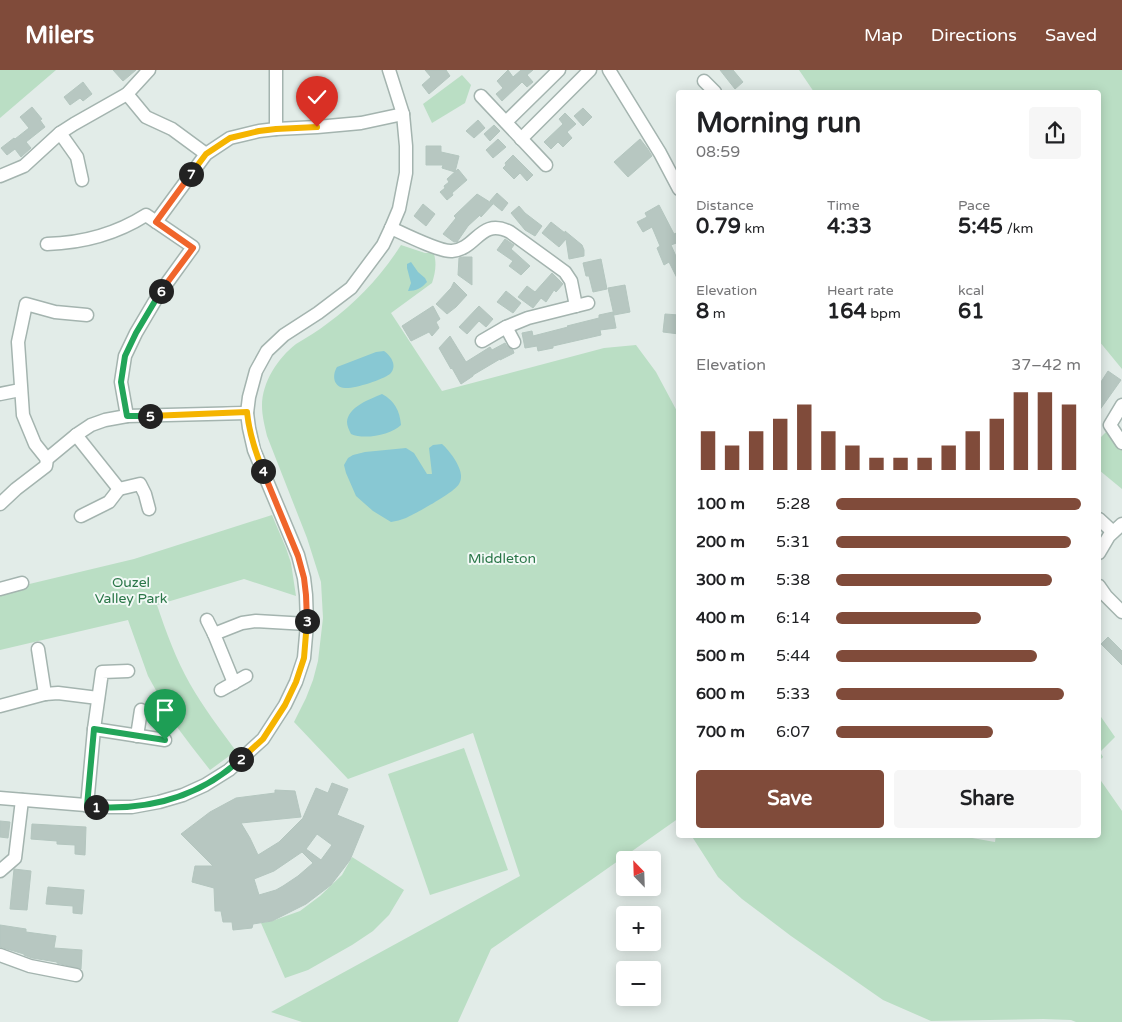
<!DOCTYPE html>
<meta charset="utf-8">
<style>
body{margin:0;font-family:"Varela Round",sans-serif;background:#f6f6f6;color:#202124;height:100vh;display:flex;flex-direction:column;font-size:19px;white-space:nowrap}
*{box-sizing:border-box;margin:0}
p{font-size:16px;color:#757577}
.icon{flex:none;width:28px;height:28px;fill:none;stroke:currentColor;stroke-width:2;stroke-linecap:round;stroke-linejoin:round}
.map{position:relative;flex:1;overflow:hidden}
.sheet{position:absolute;left:676px;top:20px;width:425px;height:748px;display:flex;flex-direction:column;background:#fff;border-radius:5px;box-shadow:0 2px 12px #0003}
.sheet>*{flex:none}
.needle{width:32px;rotate:337deg}
.controls{position:absolute;left:616px;top:781px;display:grid;gap:10px}
.controls a{display:grid;place-items:center;width:45px;height:45px;border-radius:5px;background:#fff;box-shadow:0 2px 12px #0003;font-size:25px}
.pin{position:absolute;display:grid;place-items:center;width:42px;height:42px;color:#fff;margin:-51px -21px;border-radius:50% 50% 50% 0;rotate:-45deg;box-shadow:0 0 5px #0007}
.pin .icon{rotate:45deg}
.km{position:absolute;width:25px;height:25px;margin:-12px;border-radius:50%;background:#222;color:#fff;font-size:14px;line-height:25px;text-align:center}
.round{display:grid;place-items:center;flex:none;width:52px;height:52px;border-radius:5px;background:#f6f6f6}
.headline{display:flex;align-items:center;justify-content:space-between;height:85px;padding:0 20px}
h1{font-size:28px;font-weight:700;line-height:38px}
.stats{display:grid;grid-template-columns:repeat(3,1fr);gap:8px;height:85px;padding:5px 20px}
.stats div{display:grid;align-content:center}
.stats b{font-size:21px;font-weight:700}
.stats small{font-size:14px;font-weight:400}
.stats p{font-size:14px}
.chart{height:140px;padding:10px 20px}
.chart p{display:flex;justify-content:space-between}
.chart svg{width:100%;height:90px;margin-top:5px;stroke:#804b3a;stroke-width:6}
.primary-button{display:flex;gap:10px;margin-top:auto;padding:10px 20px}
.primary-button a{flex:1;height:58px;border-radius:5px;background:#804b3a;color:#fff;font-size:20px;font-weight:700;line-height:58px;text-align:center}
.primary-button a+a{background:#f6f6f6;color:#202124}
ul{padding:0 20px;list-style:none;font-size:16px}
li{display:grid;grid-template-columns:80px 60px 1fr;align-items:center;height:38px}
li i{height:12px;border-radius:6px;background:#804b3a}
header{display:flex;align-items:center;gap:30px;box-sizing:border-box;height:70px;padding:0 25px;background:#804b3a;color:#fff}
header strong{font-size:24px}
nav{display:flex;gap:28px;margin-inline-start:auto;font-size:18px}
.map>svg:first-child{display:block}
.green{fill:#badec4}
.water{fill:#88c8d3}
.building{fill:#b7c7c1;stroke:#b4c6bf;fill-rule:evenodd}
.lines{fill:none;stroke-linecap:round;stroke-linejoin:round}
.minor-casing{stroke:#a4b4af;stroke-width:15}
.minor{stroke:#fff;stroke-width:12}
.split-1-casing{stroke:#fff;stroke-width:10}
.split-2-casing{stroke:#fff;stroke-width:10}
.split-3-casing{stroke:#fff;stroke-width:10}
.split-4-casing{stroke:#fff;stroke-width:10}
.split-5-casing{stroke:#fff;stroke-width:10}
.split-6-casing{stroke:#fff;stroke-width:10}
.split-7-casing{stroke:#fff;stroke-width:10}
.split-8-casing{stroke:#fff;stroke-width:10}
.split-1{stroke:#22a559;stroke-width:6}
.split-2{stroke:#22a559;stroke-width:6}
.split-3{stroke:#f5b400;stroke-width:6}
.split-4{stroke:#f0652b;stroke-width:6}
.split-5{stroke:#f5b400;stroke-width:6}
.split-6{stroke:#22a559;stroke-width:6}
.split-7{stroke:#f0652b;stroke-width:6}
.split-8{stroke:#f5b400;stroke-width:6}
.labels{text-anchor:middle;stroke-width:4;stroke-linejoin:round;paint-order:stroke}
.park-label{font-size:14px;fill:#2a7648;stroke:#f2f9f6}
</style>
<header>
<strong>Milers</strong>
<nav><a>Map</a><a>Directions</a><a>Saved</a></nav>
</header>
<div class="map">
<svg width="1122" height="952" viewBox="0 0 1122 952">
<rect width="100%" height="100%" fill="#e2ece8"/>
<g class="green">
<polygon points="0,0 56,0 0,48"/>
<polygon points="799,0 1122,0 1122,299 1099,271 1099,22 814,22"/>
<polygon points="462,5 471,15 465,33 432,53 423,34"/>
<path d="M401 175 425 183H430L434 184C437 194 435 204 432 213L391 243 442 321 604 278 636 275 656 302 679 345V748L591 810 491 879 458 952H302L271 942 520 806 473 663 348 709 294 652 306 628 313 610 318 591 323 548 321 512 307 468 267 366C265 357 262 346 262 336 262 312 278 288 296 274 307 267 318 261 328 253 357 232 382 205 401 175Z"/>
<polygon points="1107,361 1122,377 1122,419 1099,400 1099,369"/>
<path d="M272 445 286 478 291 493 296 526 244 509 157 535C166 562 176 589 190 614 203 637 220 659 236 681L210 700 192 677 174 653 148 606 128 550 0 580V521L134 489Z"/>
<polygon points="1099,644 1115,667 1100,682 1103,687 1099,691"/>
<polygon points="464,678 508,800 430,825 388,704"/>
<polygon points="1099,708 1122,741 1122,952 1076,952 1071,950 1043,949 931,951 883,930 791,866 742,829 718,807 691,765 955,765 995,772 996,765 1099,765"/>
<polygon points="352,787 404,820 389,845 373,861 352,875 308,900 285,908 261,853 272,851 300,841 320,826 342,805"/>
</g>
<g class="water">
<path d="M411 192 418 202 425 208 427 212C422 218 416 221 408 221L411 213 407 198V194Z"/>
<path d="M384 281C391 286 398 296 390 304 382 310 354 319 345 318 333 317 332 305 337 297L376 282Z"/>
<path d="M382 324C394 330 400 341 401 355 391 365 364 370 351 364 349 360 347 356 347 352 348 337 370 329 382 324Z"/>
<path d="M442 374C449 380 462 397 461 407 461 410 460 412 459 414 454 423 416 443 406 448 401 450 396 451 391 452L373 441 356 426 346 403 344 395 348 388 353 385 365 382 406 378 414 383 427 404H432L429 378 433 375Z"/>
</g>
<g class="building">
<polygon points="113,0 136,0 123,11"/>
<polygon points="425,0 446,0 450,6 429,24 422,15 431,7"/>
<polygon points="508,0 513,7 521,0 533,0 527,5 533,12 527,17 522,12 502,31 496,24 503,18 497,11"/>
<polygon points="720,0 733,0 743,12 735,19"/>
<polygon points="83,12 92,24 83,31 80,28 70,35 64,27"/>
<polygon points="32,37 42,49 40,50 45,57 26,72 31,78 21,87 15,79 7,85 1,78 14,68 15,69 29,58 20,47"/>
<polygon points="583,38 592,47 583,56 574,46"/>
<polygon points="565,43 576,54 567,62 572,68 563,77 558,72 551,79 544,72 563,54 559,49"/>
<polygon points="478,50 485,58 474,68 466,61"/>
<polygon points="494,55 500,61 490,71 484,64"/>
<polygon points="498,69 506,77 493,88 486,80"/>
<polygon points="640,69 647,78 652,86 628,107 614,92"/>
<polygon points="426,76 441,76 441,82 459,86 455,102 442,98 443,95 426,95"/>
<polygon points="513,85 533,105 527,111 520,103 514,109 503,98 506,95 505,93"/>
<polygon points="458,99 467,110 452,123 453,125 447,130 440,122 445,118 444,116 449,112 447,109"/>
<polygon points="497,123 508,133 502,141 490,131"/>
<polygon points="477,124 493,134 481,147 480,145 468,156 457,172 454,172 443,164 456,148 454,146"/>
<polygon points="423,134 435,144 426,156 414,146"/>
<polygon points="659,135 674,164 679,162 679,172 671,175 679,193 679,212 669,192 664,195 657,178 660,176 652,157 643,162 637,152 647,147 645,143"/>
<polygon points="519,136 525,143 542,156 535,166 525,160 511,143"/>
<polygon points="551,152 565,163 565,161 582,175 584,180 584,186 569,189 566,169 559,177 542,163"/>
<polygon points="505,169 514,175 511,179 530,196 521,205 509,196 513,191 497,180"/>
<polygon points="463,187 472,187 472,215 458,205 459,188"/>
<polygon points="601,189 607,219 593,222 589,206 586,206 583,193"/>
<polygon points="552,203 563,214 556,222 554,220 546,232 541,228 533,238 518,227 527,216 535,222"/>
<polygon points="454,212 467,225 456,237 447,244 436,234 451,218"/>
<polygon points="625,215 630,242 614,245 608,218"/>
<polygon points="506,221 521,233 513,243 497,232"/>
<polygon points="433,236 440,249 436,252 439,258 432,266 429,262 411,271 402,256"/>
<polygon points="479,236 493,249 486,257 479,251 467,264 459,257"/>
<polygon points="613,242 616,258 600,260 601,265 553,276 553,278 538,281 537,276 525,278 522,263 532,261 533,266 568,257 567,256 599,248 599,245"/>
<polygon points="665,244 679,245 679,264 663,262"/>
<polygon points="450,266 466,292 490,277 492,280 505,273 507,276 513,280 514,283 500,290 500,289 473,305 473,306 461,314 452,298 451,299 439,278"/>
<polygon points="1108,301 1121,310 1099,341 1099,315"/>
<polygon points="1108,567 1122,581 1122,595 1101,574"/>
<path d="M332 713 348 719 337 745 364 756 350 790 331 815 306 834 272 851 253 854 252 858 233 860 232 852H223L221 841H215L214 818 192 812 195 796H213L181 764 210 742 236 728 275 723V720L295 721 301 747 241 753 250 768 258 785 279 772 302 749V750L316 718 328 723ZM317 764 332 775 321 790 306 779ZM302 782 313 793 298 806 283 816 276 820 259 825 254 809 274 801Z"/>
<polygon points="0,751 10,752 8,768 0,767"/>
<polygon points="32,754 86,757 85,785 75,784 75,775 57,774 57,771 31,769"/>
<polygon points="14,799 31,801 27,840 10,839"/>
<polygon points="48,817 84,820 82,844 73,843 73,836 46,834"/>
<polygon points="0,855 26,859 26,862 56,866 54,878 82,880 81,899 57,893 57,892 32,888 24,885 24,884 0,877"/>
</g>
<g class="lines">
<defs>
<g id="minor">
<polyline points="609,0 660,83 679,119"/>
<polyline points="704,11 715,22"/>
<polyline points="127,24 146,47 172,59 206,84"/>
<polyline points="481,26 546,95"/>
<polyline points="506,52 559,0"/>
<polyline points="276,59 276,0"/>
<polyline points="60,63 77,87 82,110"/>
<polyline points="521,69 590,0"/>
<polyline points="0,106 24,96 60,63 74,54 127,24 149,0"/>
<polyline points="156,152 206,84 230,68 259,61 276,59 317,57 361,53 403,44"/>
<path d="M391 158C404 164 440 182 452 181 477 179 480 147 510 162L565 202 571 211 576 236"/>
<path d="M47 174C82 173 116 164 146 145L193 177 159 224 136 263 125 286 121 312 127 346"/>
<polyline points="506,257 514,272"/>
<polyline points="482,271 506,257 528,248 588,233"/>
<polyline points="0,324 20,320"/>
<polyline points="1122,335 1110,355 1122,373"/>
<polyline points="76,365 119,419 140,414 145,424 149,439"/>
<polyline points="47,389 35,374 23,345 18,272 26,234 55,242 87,245"/>
<polyline points="0,434 16,419 46,396 47,389 76,365 91,355 105,350 127,346 247,343"/>
<polyline points="81,446 109,432 119,419"/>
<polyline points="1099,449 1113,462"/>
<polyline points="1099,483 1109,466 1122,454"/>
<polyline points="1099,516 1106,526 1122,542"/>
<polyline points="0,519 22,513"/>
<polyline points="207,550 214,564"/>
<polyline points="38,579 45,624"/>
<polyline points="234,613 214,564 242,553 256,551 307,554"/>
<polyline points="221,620 246,606"/>
<polyline points="0,636 45,624 58,623 98,628"/>
<polyline points="94,659 165,670"/>
<polyline points="137,666 141,640"/>
<polyline points="0,728 110,737 132,737 159,732 183,725 205,715 229,700 263,669 285,635 296,612 304,588 307,554 306,525 304,508 298,485 254,380 249,358 247,343 249,327 256,301 267,281 284,265 318,243 351,218 383,175 391,158 399,139 406,103 406,76 403,44 389,0"/>
<polyline points="87,736 94,659 102,602 128,601"/>
<polyline points="0,801 15,788 22,730"/>
<polyline points="0,885 30,896 76,905"/>
</g>
</defs>
<use href="#minor" class="minor-casing"/>
<use href="#minor" class="minor"/>
</g>
<g class="lines">
<defs>
<polyline id="split-1" points="96,737 87,736 94,659 165,670"/>
<path id="split-2" d="M96 737C150 740 201 726 241 689"/>
<polyline id="split-3" points="241,689 263,669 285,635 296,612 304,588 307,551"/>
<polyline id="split-4" points="263,401 298,486 304,508 306,525 307,551"/>
<path id="split-5" d="M150 346 247 342C249 363 255 381 263 401"/>
<polyline id="split-6" points="150,346 127,346 121,312 125,286 136,263 161,221"/>
<polyline id="split-7" points="161,221 193,178 156,152 191,104"/>
<polyline id="split-8" points="191,104 206,84 230,68 259,61 276,59 317,57"/>
</defs>
<use href="#split-1" class="split-1-casing"/>
<use href="#split-2" class="split-2-casing"/>
<use href="#split-3" class="split-3-casing"/>
<use href="#split-4" class="split-4-casing"/>
<use href="#split-5" class="split-5-casing"/>
<use href="#split-6" class="split-6-casing"/>
<use href="#split-7" class="split-7-casing"/>
<use href="#split-8" class="split-8-casing"/>
<use href="#split-1" class="split-1"/>
<use href="#split-2" class="split-2"/>
<use href="#split-3" class="split-3"/>
<use href="#split-4" class="split-4"/>
<use href="#split-5" class="split-5"/>
<use href="#split-6" class="split-6"/>
<use href="#split-7" class="split-7"/>
<use href="#split-8" class="split-8"/>
</g>
<g class="labels">
<g class="park-label">
<text x="502" y="493">Middleton</text>
<text x="131" y="517">Ouzel<tspan x="131" dy="16">Valley Park</tspan></text>
</g>
</g>
</svg>
<div class="controls">
<a><svg class="needle" viewBox="-14 -14 28 28"><path d="M0-13l5 13h-10z" fill="#e53935"/><path d="M0 13l5-13h-10z" fill="#757577"/></svg></a>
<a>+</a>
<a>−</a>
</div>
<div class="pin" style="left:165px;top:670px;background:#1e9e55"><svg class="icon" aria-label="arrive" viewBox="0 0 24 24"><path d="M6 21V4h12l-3 4 3 4H6"/></svg></div>
<div class="pin" style="left:317px;top:57px;background:#d93025"><svg class="icon" aria-label="check" viewBox="0 0 24 24"><path d="M5 12l5 5 9-10"/></svg></div>
<b class="km" style="left:96px;top:737px">1</b>
<b class="km" style="left:241px;top:689px">2</b>
<b class="km" style="left:307px;top:551px">3</b>
<b class="km" style="left:263px;top:401px">4</b>
<b class="km" style="left:150px;top:346px">5</b>
<b class="km" style="left:161px;top:221px">6</b>
<b class="km" style="left:191px;top:104px">7</b>
<section class="sheet">
<div class="headline"><div><h1>Morning run</h1><p>08:59</p></div><a class="round"><svg class="icon" aria-label="share" viewBox="0 0 24 24"><path d="M12 15V3M7 8l5-5 5 5M5 13v7h14v-7"/></svg></a></div>
<div class="stats">
<div><p>Distance</p><b>0.79<small> km</small></b></div>
<div><p>Time</p><b>4:33</b></div>
<div><p>Pace</p><b>5:45<small> /km</small></b></div>
</div>
<div class="stats">
<div><p>Elevation</p><b>8<small> m</small></b></div>
<div><p>Heart rate</p><b>164<small> bpm</small></b></div>
<div><p>kcal</p><b>61</b></div>
</div>
<div class="chart"><p><span>Elevation</span>37–42 m</p>
<svg viewBox="0 0 160 44" preserveAspectRatio="none"><path d="M5 44V25M15 44V32M25 44V25M35 44V19M45 44V12M55 44V25M65 44V32M75 44V38M85 44V38M95 44V38M105 44V32M115 44V25M125 44V19M135 44V6M145 44V6M155 44V12"/></svg>
</div>
<ul>
<li><b>100 m</b>5:28<i style="width:100%"></i></li>
<li><b>200 m</b>5:31<i style="width:96%"></i></li>
<li><b>300 m</b>5:38<i style="width:88%"></i></li>
<li><b>400 m</b>6:14<i style="width:59%"></i></li>
<li><b>500 m</b>5:44<i style="width:82%"></i></li>
<li><b>600 m</b>5:33<i style="width:93%"></i></li>
<li><b>700 m</b>6:07<i style="width:64%"></i></li>
</ul>
<div class="primary-button"><a>Save</a><a>Share</a></div>
</section>
</div>
